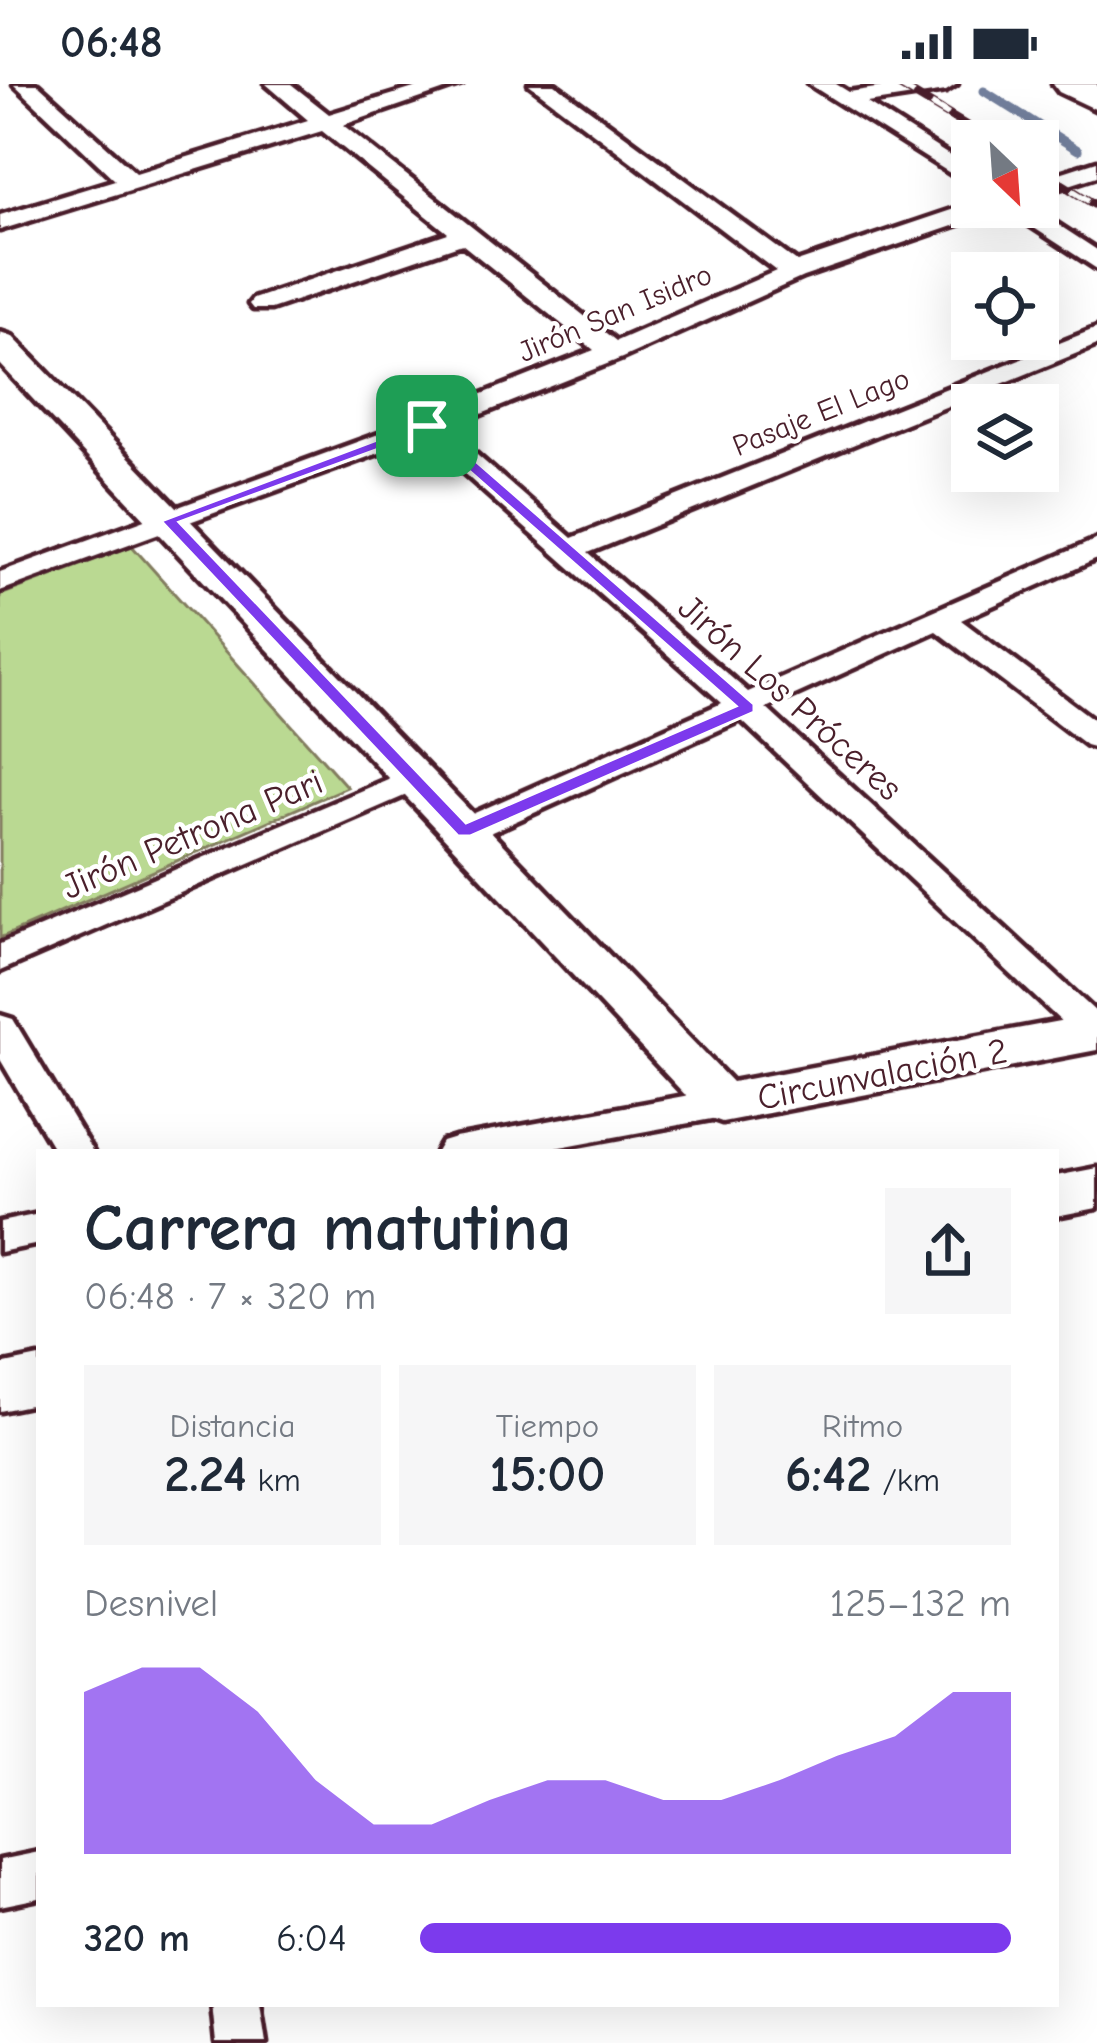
<!DOCTYPE html>
<html lang="es">
<meta charset="utf-8">
<style>
body{margin:0;font-family:"Comic Neue",sans-serif;background:#f6f6f7;color:#1f2937;height:100vh;display:flex;flex-direction:column;font-size:45px;white-space:nowrap}
*{box-sizing:border-box;margin:0}
p{font-size:39px;color:#747a83}
.icon{flex:none;width:66px;height:66px;fill:none;stroke:currentColor;stroke-width:2;stroke-linecap:round;stroke-linejoin:round}
.map{position:relative;flex:1;overflow:hidden}
.drawer{position:absolute;left:36px;top:1065px;width:1023px;height:858px;display:flex;flex-direction:column;background:#fff;border-radius:0px;box-shadow:0 12px 48px #0002}
.drawer>*{flex:none}
.needle{width:78px;rotate:155deg}
.buttons{position:absolute;left:951px;top:36px;display:grid;gap:24px}
.buttons a{display:grid;place-items:center;width:108px;height:108px;border-radius:0px;background:#fff;box-shadow:0 12px 48px #0002;font-size:60px}
.pin{position:absolute;display:grid;place-items:center;width:102px;height:102px;color:#fff;margin:-51px;border-radius:24px;box-shadow:0 6px 18px #0006}
.round{display:grid;place-items:center;flex:none;width:126px;height:126px;border-radius:0px;background:#f6f6f7}
.headline{display:flex;align-items:center;justify-content:space-between;height:204px;padding:0 48px}
h1{font-size:66px;font-weight:600;line-height:90px}
.metrics{display:grid;grid-template-columns:repeat(3,1fr);gap:18px;height:204px;padding:12px 48px}
.metrics div{display:grid;align-content:center;border-radius:0px;background:#f6f6f7;text-align:center}
.metrics b{font-size:51px;font-weight:600}
.metrics small{font-size:33px;font-weight:400}
.metrics p{font-size:33px}
.chart{height:336px;padding:24px 48px}
.chart p{display:flex;justify-content:space-between}
.chart svg{width:100%;height:216px;margin-top:12px;fill:#7c3aed;opacity:.7}
ul{padding:0 48px;list-style:none;font-size:39px}
li{display:grid;grid-template-columns:192px 144px 1fr;align-items:center;height:90px}
li i{height:30px;border-radius:15px;background:#7c3aed}
.status{display:flex;justify-content:space-between;align-items:center;height:84px;padding:0 60px;background:#fff;direction:ltr}
.status svg{height:33px;fill:currentColor}
.map>svg:first-child{display:block}
.green{fill:#bad992;stroke:#827c5e;stroke-width:3}
.lines{fill:none;stroke-linecap:round;stroke-linejoin:round}
.stream{stroke:#727f9c;stroke-width:9}
.street-casing{stroke:#4a1f2b;stroke-width:9}
.secondary-casing{stroke:#4a1f2b;stroke-width:9}
.highway-casing{stroke:#4a1f2b;stroke-width:9}
.street{fill:#fff;fill-rule:evenodd}
.secondary{fill:#fff;fill-rule:evenodd}
.highway{fill:#fff;fill-rule:evenodd}
.rail-casing{stroke:#4a1f2b;stroke-width:9}
.rail{stroke:#fff;stroke-width:6;stroke-dasharray:20;stroke-linecap:butt}
.route{fill:#7c3aed;stroke:#fff;stroke-width:3;fill-rule:evenodd}
.labels{text-anchor:middle;stroke-width:9;stroke-linejoin:round;paint-order:stroke}
.far-street-label{font-size:30px;fill:#4a1f2b;stroke:#fff}
.street-label{font-size:36px;fill:#4a1f2b;stroke:#fff}
</style>
<div class="status"><b>06:48</b><svg viewBox="0 0 49 12"><path d="M0 12V9h3v3zM5 12V6h3v6zM10 12V3h3v9zM15 12V0h3v12zM26 1h20v11H26zM47 4h2v5h-2z"/></svg></div>
<div class="map">
<svg width="1097" height="1959" viewBox="0 0 1097 1959">
<rect width="100%" height="100%" fill="#fff"/>
<filter id="ink" filterUnits="userSpaceOnUse"><feTurbulence type="fractalNoise" baseFrequency=".00833" numOctaves="2"/><feDisplacementMap in="SourceGraphic" scale="24" xChannelSelector="R" yChannelSelector="G"/><feConvolveMatrix kernelMatrix="1 2 1 2 8 2 1 2 1" color-interpolation-filters="sRGB"/></filter>
<g filter="url(#ink)">
<polygon class="green" points="132,462 347,703 0,854 0,511"/>
<g class="lines">
<polyline class="stream" points="984,7 1078,66"/>
<defs>
<g id="street">
<polygon points="14,0 38,0 136,89 308,36 266,0 291,0 329,30 427,0 462,0 343,41 616,257 776,187 529,0 555,0 797,178 972,119 972,123 997,123 994,128 803,193 622,274 446,344 572,454 1097,244 1097,261 588,469 748,608 1097,455 1097,475 961,536 1097,638 1097,664 1086,661 936,547 766,624 1097,929 1097,962 1083,958 741,636 476,755 452,755 448,747 452,739 722,619 423,353 0,507 0,488 417,336 594,266 462,160 271,225 253,225 249,220 253,215 448,149 322,47 0,146 0,131 115,96"/>
<polygon points="809,0 836,0 849,8 903,0 957,0 946,7 867,19 972,86 972,103"/>
<polygon points="1097,77 1097,92 1038,111 1038,96"/>
<polygon points="1002,123 1031,123 1097,166 1097,185"/>
<polygon points="414,684 425,687 430,695 425,703 0,887 0,860"/>
<polygon points="0,931 13,935 93,1068 55,1068 0,975"/>
<polygon points="722,1005 735,1009 740,1019 735,1029 722,1033 533,1068 436,1068 442,1058 455,1054"/>
<polygon points="39,1130 39,1160 0,1168 0,1138"/>
<polygon points="39,1768 39,1814 0,1822 0,1776"/>
<polygon points="212,1920 260,1920 266,1959 216,1959"/>
</g>
<g id="secondary">
<polygon points="0,248 12,252 732,998 1097,930 1097,966 722,1038 705,1032 0,280"/>
<polygon points="1097,1084 1097,1124 1056,1132 1056,1092"/>
<polygon points="39,1273 39,1319 0,1327 0,1281"/>
</g>
<polygon id="highway" points="1053,0 1097,0 1097,26 1059,8"/>
</defs>
<use href="#street" class="street-casing"/>
<use href="#secondary" class="secondary-casing"/>
<use href="#highway" class="highway-casing"/>
<use href="#street" class="street"/>
<use href="#secondary" class="secondary"/>
<use href="#highway" class="highway"/>
<defs>
<g id="rail">
<polyline points="897,0 992,57"/>
<polyline points="1038,85 1097,122"/>
</g>
</defs>
<use href="#rail" class="rail-casing"/>
<use href="#rail" class="rail"/>
</g>
</g>
<path class="route" d="M422 339H432L754 620V628L470 752H458L161 437ZM425 348 736 622 466 739 179 438Z"/>
<g class="labels">
<g class="far-street-label">
<text transform="translate(615 229) rotate(-23)" y="10">Jirón San Isidro</text>
<text transform="translate(821 328) rotate(-22)" y="10">Pasaje El Lago</text>
</g>
<g class="street-label">
<text transform="translate(791 613) rotate(42)" y="13">Jirón Los Próceres</text>
<text transform="translate(192 749) rotate(-23)" y="13">Jirón Petrona Pari</text>
<text transform="translate(882 989) rotate(-11)" y="13">Circunvalación 2</text>
</g>
</g>
</svg>
<div class="buttons">
<a><svg class="needle" viewBox="-14 -14 28 28"><path d="M0-13l5 13h-10z" fill="#e53935"/><path d="M0 13l5-13h-10z" fill="#747a83"/></svg></a>
<a><svg class="icon" aria-label="locate" viewBox="0 0 24 24"><circle cx="12" cy="12" r="6"/><path d="M12 2v4M12 18v4M2 12h4M18 12h4"/></svg></a>
<a><svg class="icon" aria-label="layers" viewBox="0 0 24 24"><path d="M12 4l9 5-9 5-9-5zM3 14l9 5 9-5"/></svg></a>
</div>
<div class="pin" style="left:427px;top:342px;background:#1e9e55"><svg class="icon" aria-label="arrive" viewBox="0 0 24 24"><path d="M6 21V4h12l-3 4 3 4H6"/></svg></div>
<section class="drawer">
<div class="headline"><div><h1>Carrera matutina</h1><p>06:48 · 7 × 320 m</p></div><a class="round"><svg class="icon" aria-label="share" viewBox="0 0 24 24"><path d="M12 15V3M7 8l5-5 5 5M5 13v7h14v-7"/></svg></a></div>
<div class="metrics">
<div><p>Distancia</p><b>2.24<small> km</small></b></div>
<div><p>Tiempo</p><b>15:00</b></div>
<div><p>Ritmo</p><b>6:42<small> /km</small></b></div>
</div>
<div class="chart"><p><span>Desnivel</span>125–132 m</p>
<svg viewBox="0 0 160 44" preserveAspectRatio="none"><path d="M0 44V11L10 6L20 6L30 15L40 29L50 38L60 38L70 33L80 29L90 29L100 33L110 33L120 29L130 24L140 20L150 11L160 11V44z"/></svg>
</div>
<ul>
<li><b>320 m</b>6:04<i style="width:100%"></i></li>
</ul>
</section>
</div>
